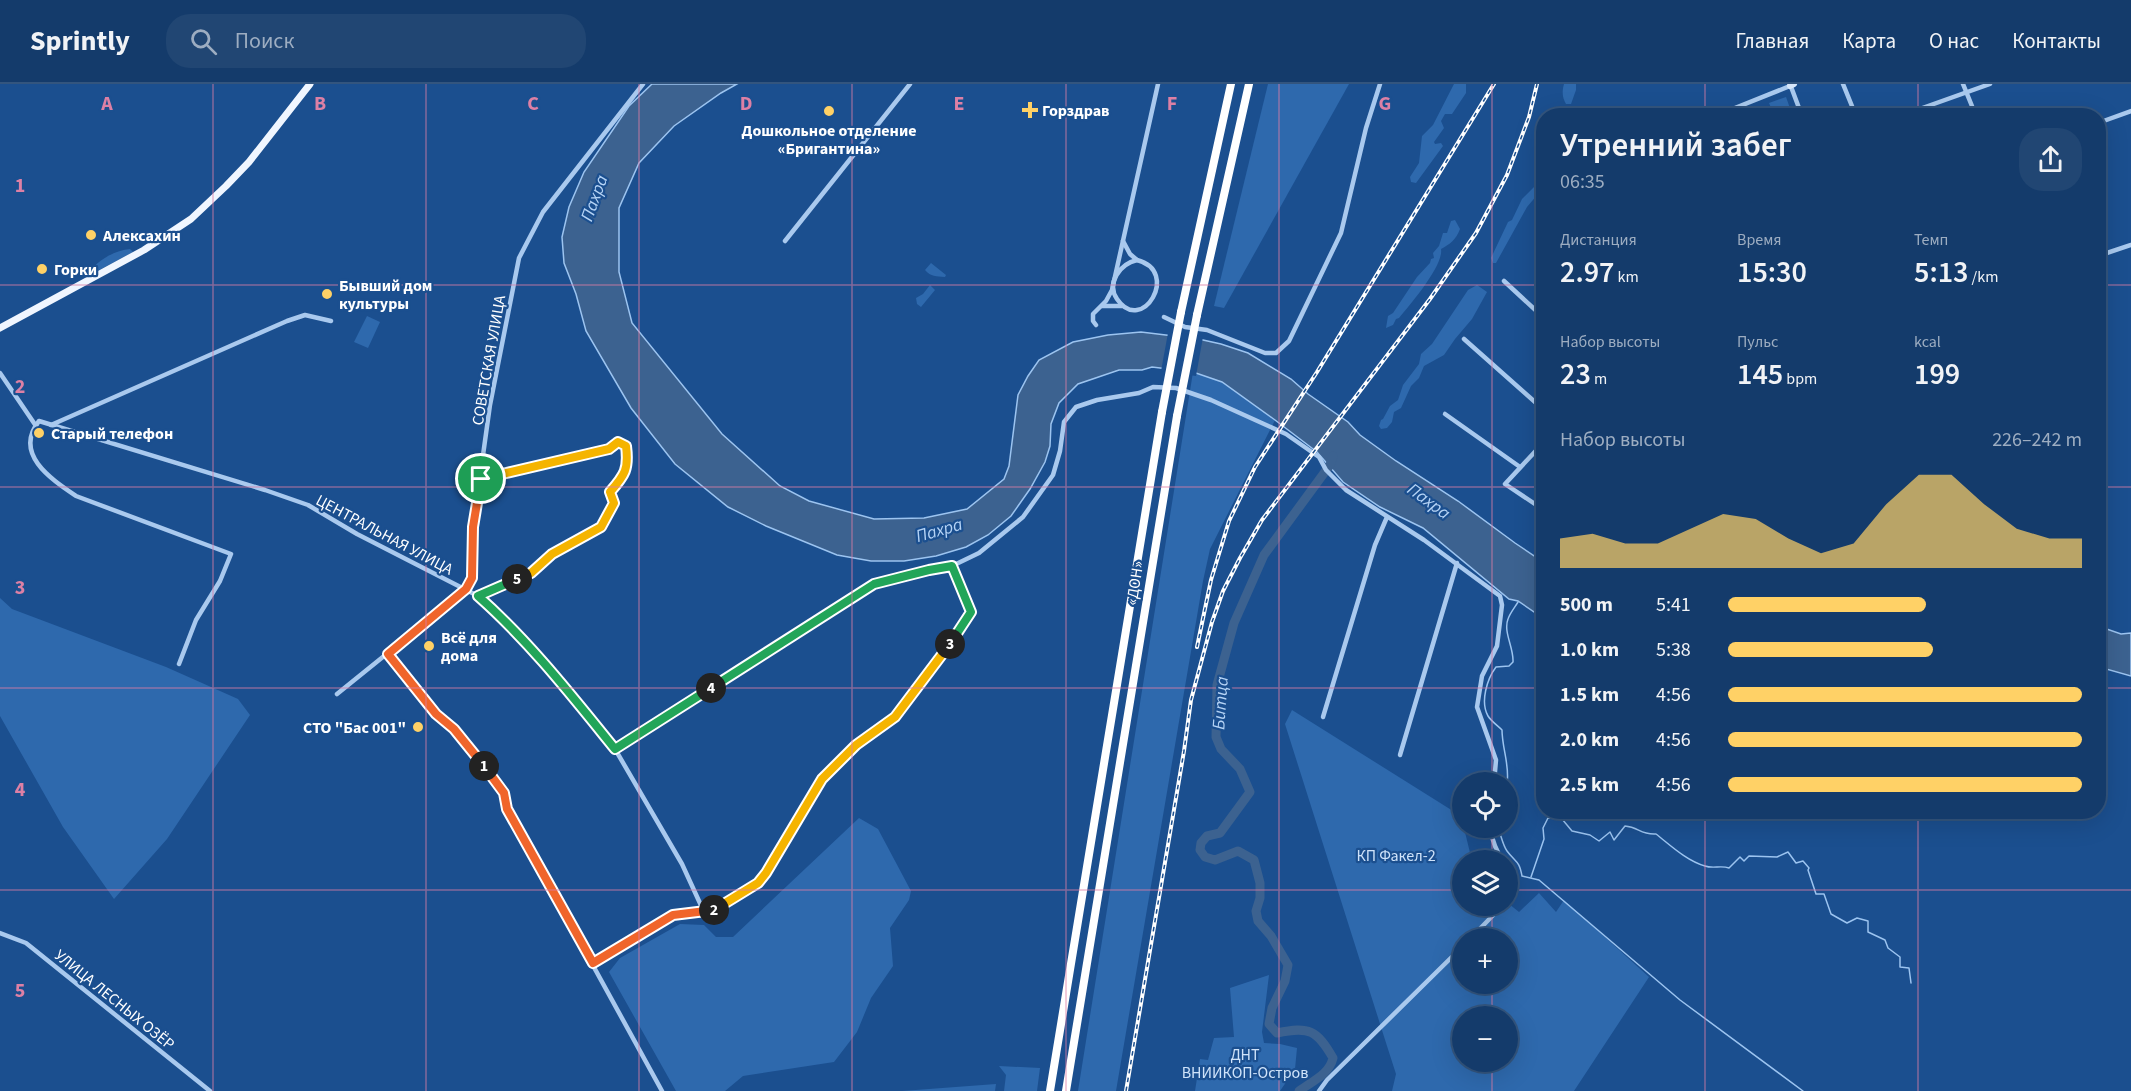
<!DOCTYPE html>
<html lang="ru">
<meta charset="utf-8">
<style>
body{margin:0;font-family:"Source Sans 3",sans-serif;background:#214673;color:#f1f3f6;height:100vh;display:flex;flex-direction:column;font-size:22px;white-space:nowrap}
*{box-sizing:border-box;margin:0}
p{font-size:20px;color:#9dadc1}
.icon{flex:none;width:33px;height:33px;fill:none;stroke:currentColor;stroke-width:2;stroke-linecap:round;stroke-linejoin:round}
.map{position:relative;flex:1;overflow:hidden}
.sheet{position:absolute;left:1536px;top:24px;width:570px;height:711px;display:flex;flex-direction:column;background:#143b6b;border-radius:24px;box-shadow:0 6px 24px #0002,0 0 0 2px #33557e}
.sheet>*{flex:none}
.controls{position:absolute;left:1452px;top:688px;display:grid;gap:12px}
.controls a{display:grid;place-items:center;width:66px;height:66px;border-radius:50%;background:#143b6b;box-shadow:0 6px 24px #0002,0 0 0 2px #33557e;font-size:30px}
.pin{position:absolute;display:grid;place-items:center;width:51px;height:51px;color:#fff;margin:-26px;border:3px solid #fff;border-radius:50%;box-shadow:0 2px 6px #0007}
.km{position:absolute;width:30px;height:30px;margin:-15px;border-radius:50%;background:#222;color:#fff;font-size:16px;line-height:30px;text-align:center}
.round{display:grid;place-items:center;flex:none;width:63px;height:63px;border-radius:24px;background:#214673}
.headline{display:flex;align-items:center;justify-content:space-between;height:102px;padding:0 24px}
h1{font-size:33px;font-weight:600;line-height:45px}
.stats{display:grid;grid-template-columns:repeat(3,1fr);gap:9px;height:102px;padding:6px 24px}
.stats div{display:grid;align-content:center}
.stats b{font-size:30px;font-weight:600}
.stats small{font-size:16px;font-weight:400}
.stats p{font-size:16px}
.chart{height:168px;padding:12px 24px}
.chart p{display:flex;justify-content:space-between}
.chart svg{width:100%;height:108px;margin-top:6px;fill:#ffd166;opacity:.7}
ul{padding:0 24px;list-style:none;font-size:20px}
li{display:grid;grid-template-columns:96px 72px 1fr;align-items:center;height:45px}
li i{height:15px;border-radius:8px;background:#ffd166}
header{display:flex;align-items:center;gap:36px;box-sizing:border-box;height:84px;padding:0 30px;background:#143b6b;border-bottom:2px solid #33557e}
header strong{font-size:28px}
nav{display:flex;gap:33px;margin-inline-start:auto;font-size:21px}
.search{width:420px;height:54px;background:#214673;display:flex;align-items:center;gap:15px;box-sizing:border-box;padding:0 21px;border-radius:24px;color:#9dadc1;font-size:22px}
.map>svg:first-child{display:block}
.green{fill:#2e69ad;fill-rule:evenodd}
.water{fill:#3c6290;stroke:#9cc4f0;stroke-width:1.5}
.pier{fill:#1b4f8f}
.lines{fill:none;stroke-linecap:round;stroke-linejoin:round}
.stream{stroke:#9cc4f0;stroke-width:1.5}
.river{stroke:#3c6290;stroke-width:9}
.street{stroke:#a9c9ee;stroke-width:4.5}
.secondary{stroke:#d6e6fa;stroke-width:6}
.primary{stroke:#f0f6ff;stroke-width:7}
.highway{stroke:#fff;stroke-width:8}
.rail-casing{stroke:#fff;stroke-width:4}
.rail{stroke:#1b4f8f;stroke-width:1.5;stroke-dasharray:4.5;stroke-linecap:butt}
.highway-bridge{stroke:#fff;stroke-width:8}
.split-1-casing{stroke:#fff;stroke-width:12}
.split-2-casing{stroke:#fff;stroke-width:12}
.split-3-casing{stroke:#fff;stroke-width:12}
.split-4-casing{stroke:#fff;stroke-width:12}
.split-5-casing{stroke:#fff;stroke-width:12}
.split-6-casing{stroke:#fff;stroke-width:12}
.split-1{stroke:#f0652b;stroke-width:8}
.split-2{stroke:#f0652b;stroke-width:8}
.split-3{stroke:#f5b400;stroke-width:8}
.split-4{stroke:#22a559;stroke-width:8}
.split-5{stroke:#22a559;stroke-width:8}
.split-6{stroke:#f5b400;stroke-width:8}
.grid{fill:none;stroke:#dd80a5;stroke-width:1.5;stroke-opacity:0.55}
.poi-dot{fill:#ffd166;stroke:#1b4f8f;stroke-width:2}
.labels{text-anchor:middle;stroke-width:4.5;stroke-linejoin:round;paint-order:stroke}
.poi-label{font-size:16px;font-weight:bold;fill:#fff;stroke:#1b4f8f;text-anchor:start}
.street-label{font-size:16px;fill:#fff;stroke:#1b4f8f}
.park-label{font-size:16px;fill:#cfe3fa;stroke:#1b4f8f}
.water-label{font-size:18px;font-style:italic;fill:#b5d3f5;stroke:#1b4f8f}
.grid-label{font-size:20px;text-anchor:middle;font-weight:bold;fill:#dd80a5;stroke:#1b4f8f;stroke-width:4.5;stroke-linejoin:round;paint-order:stroke}
</style>
<header>
<strong>Sprintly</strong>
<div class="search"><svg class="icon" aria-label="search" viewBox="0 0 24 24"><circle cx="10" cy="10" r="6"/><path d="M15 15l6 6"/></svg>Поиск</div>
<nav><a>Главная</a><a>Карта</a><a>О нас</a><a>Контакты</a></nav>
</header>
<div class="map">
<svg width="2131" height="1007" viewBox="0 0 2131 1007">
<rect width="100%" height="100%" fill="#1b4f8f"/>
<g class="green">
<polygon points="1268,0 1349,0 1224,224 1214,222"/>
<polygon points="1454,0 1466,0 1466,9 1452,30 1445,30 1441,37 1444,44 1434,58 1435,60 1441,59 1443,62 1416,99 1411,98 1410,93 1419,79 1422,52 1433,41"/>
<path d="M1564 0H1576V6L1571 20H1566C1562 13 1562 7 1564 0Z"/>
<polygon points="1786,13 1791,27 1774,31 1769,19"/>
<polygon points="1543,85 1543,104 1527,123 1496,179 1493,179 1491,174 1508,138 1512,136 1522,115 1535,102"/>
<path d="M1455 136 1460 145C1456 156 1450 160 1441 165 1444 181 1410 221 1399 234L1396 235 1393 241 1386 244 1388 232 1393 229 1417 193 1430 179 1431 175 1434 174 1433 169 1439 162 1443 149H1447L1451 137Z"/>
<path d="M130 165 133 168 88 192V190C96 177 115 166 130 165Z"/>
<path d="M931 179 946 191 945 193C936 192 931 193 925 186Z"/>
<polygon points="930,201 935,206 921,223 917,220 916,214 923,210"/>
<polygon points="1477,201 1487,208 1472,235 1455,255 1444,271 1424,282 1419,294 1411,302 1401,324 1394,328 1392,338 1387,344 1381,345 1379,342 1381,336 1383,335 1390,322 1398,316 1403,301 1419,280 1421,270 1432,260 1468,206"/>
<polygon points="367,232 380,238 368,264 354,258"/>
<polygon points="1193,288 1222,298 1275,336 1210,465 1203,497 1116,1007 1078,1007"/>
<polygon points="0,514 12,525 166,583 238,615 250,631 167,755 114,815 63,743 0,632"/>
<path d="M1292 626 1461 732 1462 744H1464L1472 777H1462V822H1508L1509 820 1519 828 1539 809 1556 828 1564 816 1649 893 1574 1007H1392L1396 990 1387 962 1285 640ZM1462 855H1508V900H1462ZM1462 933H1508V978H1462Z"/>
<polygon points="859,734 878,745 911,807 909,816 890,844 893,882 871,914 857,948 834,978 743,992 725,1007 676,1007 609,888 620,874 680,840 704,841 716,853 733,853"/>
<polygon points="1269,891 1262,948 1264,959 1280,960 1297,964 1295,985 1280,1007 1195,1007 1200,975 1208,976 1214,954 1234,953 1230,904"/>
<polygon points="999,982 1040,984 1037,1007 1004,1007 1006,991"/>
<polygon points="996,1000 995,1007 902,1007"/>
</g>
<g class="water">
<polygon points="652,0 737,0 721,9 674,42 639,79 619,124 619,188 632,239 722,350 780,402 809,417 874,435 924,434 967,425 1004,395 1009,382 1018,311 1028,292 1039,276 1073,258 1108,251 1141,248 1174,252 1185,252 1221,260 1248,269 1291,295 1308,310 1348,338 1360,351 1396,377 1458,417 1515,459 1543,478 1543,534 1518,517 1509,515 1423,444 1380,423 1343,398 1317,368 1275,336 1222,298 1193,288 1152,283 1142,286 1119,286 1078,300 1059,319 1051,340 1050,362 1045,378 1030,405 1011,432 988,451 966,463 936,472 904,477 871,477 837,471 766,442 728,423 675,380 631,324 586,247 576,210 564,179 562,153 569,123 584,88 629,22"/>
<polygon points="2098,542 2121,550 2131,549 2131,592 2099,583"/>
</g>
<polygon class="pier" points="1168,249 1185,249 1203,253 1196,292 1161,287"/>
<g class="lines">
<g class="stream">
<path d="M1507 699C1510 682 1502 664 1502 646 1498 642 1491 637 1488 632 1480 618 1487 595 1496 583L1509 582 1513 578C1514 564 1503 548 1508 535 1510 529 1515 523 1518 518"/>
<path d="M1498 744C1501 751 1503 762 1507 767 1516 779 1519 776 1522 792L1539 796 1680 916 1803 1007"/>
<path d="M1531 793 1544 755 1543 744 1548 734 1562 735 1572 747 1590 751 1599 757 1610 748 1614 756 1625 742C1639 743 1640 751 1656 750 1670 761 1687 777 1705 782 1713 785 1721 781 1729 784L1740 773 1744 777 1749 772 1777 773 1788 768 1796 779 1803 777 1809 784 1808 786 1816 810H1824L1831 830 1847 839 1857 834 1868 837V848L1885 856 1888 864 1900 873V883L1909 884 1911 899"/>
</g>
<path class="river" d="M1299 1007C1312 997 1329 991 1333 974 1317 946 1309 942 1277 949L1269 940 1272 924 1285 897 1288 881 1271 852 1258 837 1256 827 1260 814V799L1254 776 1238 767 1215 776 1205 773 1200 766 1201 759 1207 752 1220 749 1250 708 1240 685 1221 665 1216 653 1217 601 1234 539 1264 471 1330 381 1333 372"/>
<g class="street">
<polyline points="1790,0 1802,32"/>
<polyline points="1843,0 1856,32"/>
<polyline points="1963,0 1976,32"/>
<polyline points="1715,32 1790,2"/>
<polyline points="1900,32 1990,0"/>
<polyline points="2098,39 2131,27"/>
<polyline points="785,157 910,0"/>
<polyline points="1123,157 1130,170 1137,176"/>
<polyline points="1538,161 1544,166"/>
<polyline points="2098,172 2131,161"/>
<path d="M1137 176C1181 187 1142 252 1117 215 1106 199 1120 180 1137 176Z"/>
<polyline points="1504,197 1544,234"/>
<polyline points="1102,222 1122,222"/>
<polyline points="1164,233 1185,243 1207,246 1265,269 1276,269 1289,257 1341,149 1366,44 1380,0"/>
<polyline points="1096,241 1093,237 1093,230 1106,217 1112,206 1158,0"/>
<polyline points="1464,255 1544,326"/>
<polyline points="0,289 36,342"/>
<polyline points="1445,330 1520,383"/>
<polyline points="51,341 287,237 305,231 331,237"/>
<polyline points="1544,358 1505,400 1544,426"/>
<path d="M478 512 531 488 552 470 601 443 614 419 610 408C625 391 629 385 626 362L618 358 609 365 481 395"/>
<polyline points="388,570 436,630 454,645 482,679 504,709 507,725 662,1007"/>
<path d="M179 580 196 536 220 497 231 470 76 412C51 395 13 370 39 337L265 406 308 421 357 450 478 512 492 524 555 592 615 665 682 780 704 828"/>
<polyline points="337,610 467,505 472,494 473,443 490,321 519,174 543,128 643,0"/>
<polyline points="1323,633 1375,461 1387,433"/>
<polyline points="615,665 875,500 929,486 952,482"/>
<polyline points="1400,671 1457,479"/>
<polyline points="1489,744 1495,762 1502,777"/>
<polyline points="1508,786 1516,802 1513,811 1508,816"/>
<polyline points="0,849 26,859 210,1007"/>
<polyline points="1470,855 1502,822"/>
<polyline points="593,879 673,831 713,826 731,817 758,799 766,789 822,695 856,661 895,633 948,563 971,528 952,482 979,469 1023,433 1053,391 1060,367 1064,338 1076,323 1097,316 1139,309 1153,303 1176,304 1211,316 1286,350 1319,373 1326,386 1346,406 1424,456 1500,512 1502,521 1497,562 1482,592 1477,623 1496,676 1494,699"/>
<polyline points="1319,1007 1327,996 1462,863"/>
</g>
<polyline class="secondary" points="1790,2 1794,0"/>
<polyline class="primary" points="0,244 144,166 191,135 226,102 249,78 310,0"/>
<g class="highway">
<polyline points="1181,228 1231,0"/>
<polyline points="1197,231 1249,0"/>
<polyline points="1050,1007 1162,328"/>
<polyline points="1066,1007 1177,332"/>
</g>
<defs>
<g id="rail">
<polyline points="1197,563 1211,496 1229,437 1255,383 1317,288 1494,0"/>
<polyline points="1126,1007 1184,667 1191,616 1212,538 1223,507 1240,474 1262,436 1430,215 1476,149 1507,91 1529,33 1537,0"/>
</g>
</defs>
<use href="#rail" class="rail-casing"/>
<use href="#rail" class="rail"/>
<g class="highway-bridge">
<polyline points="1162,328 1181,228"/>
<polyline points="1177,332 1197,231"/>
</g>
</g>
<g class="lines">
<defs>
<polyline id="split-1" points="481,395 473,443 472,494 466,505 388,570 436,630 454,645 484,682"/>
<polyline id="split-2" points="484,682 504,709 507,725 593,879 673,831 714,826"/>
<polyline id="split-3" points="714,826 758,799 766,789 822,695 856,661 895,633 950,560"/>
<polyline id="split-4" points="711,604 874,500 929,486 952,482 971,528 950,560"/>
<path id="split-5" d="M517 495 478 512C529 557 572 612 615 665L711 604"/>
<path id="split-6" d="M481 395 609 365 618 358 626 362C629 385 625 391 610 408L614 419 601 443 552 470 531 489 517 495"/>
</defs>
<use href="#split-1" class="split-1-casing"/>
<use href="#split-2" class="split-2-casing"/>
<use href="#split-3" class="split-3-casing"/>
<use href="#split-4" class="split-4-casing"/>
<use href="#split-5" class="split-5-casing"/>
<use href="#split-6" class="split-6-casing"/>
<use href="#split-1" class="split-1"/>
<use href="#split-2" class="split-2"/>
<use href="#split-3" class="split-3"/>
<use href="#split-4" class="split-4"/>
<use href="#split-5" class="split-5"/>
<use href="#split-6" class="split-6"/>
</g>
<path class="grid" d="M213 0V1007M426 0V1007M639 0V1007M852 0V1007M1066 0V1007M1279 0V1007M1492 0V699M1705 0V32M1918 0V32M0 201H1544M2098 201H2131M0 403H1544M2098 403H2131M0 604H1544M2098 604H2131M1705 728V1007M1918 728V1007M1492 744V777M0 806H1462M1508 806H2131M1492 822V855M1492 900V933M1492 978V1007"/>
<g class="poi-dot">
<path d="M1027 17h6v6h6v6h-6v6h-6v-6h-6v-6h6z"/>
<circle cx="829" cy="27" r="6"/>
<circle cx="91" cy="151" r="6"/>
<circle cx="42" cy="185" r="6"/>
<circle cx="327" cy="210" r="6"/>
<circle cx="39" cy="349" r="6"/>
<circle cx="429" cy="562" r="6"/>
<circle cx="418" cy="643" r="6"/>
</g>
<g class="labels">
<g class="poi-label">
<text x="1042" y="32">Горздрав</text>
<text x="829" y="52" text-anchor="middle">Дошкольное отделение<tspan x="829" dy="18">«Бригантина»</tspan></text>
<text x="103" y="157">Алексахин</text>
<text x="54" y="191">Горки</text>
<text x="339" y="207">Бывший дом<tspan x="339" dy="18">культуры</tspan></text>
<text x="51" y="355">Старый телефон</text>
<text x="441" y="559">Всё для<tspan x="441" dy="18">дома</tspan></text>
<text x="406" y="649" text-anchor="end">СТО "Бас 001"</text>
</g>
<g class="street-label">
<text transform="translate(488 276) rotate(-80)" y="6">СОВЕТСКАЯ УЛИЦА</text>
<text transform="translate(385 450) rotate(28)" y="6">ЦЕНТРАЛЬНАЯ УЛИЦА</text>
<text transform="translate(1134 499) rotate(-81)" y="6">«ДОН»</text>
<text transform="translate(115 915) rotate(39)" y="6">УЛИЦА ЛЕСНЫХ ОЗЁР</text>
</g>
<g class="park-label">
<text x="1396" y="777">КП Факел-2</text>
<text x="1245" y="976">ДНТ<tspan x="1245" dy="18">ВНИИКОП-Остров</tspan></text>
</g>
<g class="water-label">
<text transform="translate(594 114) rotate(-70)" y="6">Пахра</text>
<text transform="translate(1429 417) rotate(36)" y="6">Пахра</text>
<text transform="translate(939 446) rotate(-16)" y="6">Пахра</text>
<text transform="translate(1220 619) rotate(-86)" y="6">Битца</text>
</g>
</g>
<g class="grid-label">
<text x="107" y="26">A</text>
<text x="320" y="26">B</text>
<text x="533" y="26">C</text>
<text x="746" y="26">D</text>
<text x="959" y="26">E</text>
<text x="1172" y="26">F</text>
<text x="1385" y="26">G</text>
<text x="20" y="108">1</text>
<text x="20" y="309">2</text>
<text x="20" y="510">3</text>
<text x="20" y="712">4</text>
<text x="20" y="913">5</text>
</g>
</svg>
<div class="controls">
<a><svg class="icon" aria-label="locate" viewBox="0 0 24 24"><circle cx="12" cy="12" r="6"/><path d="M12 2v4M12 18v4M2 12h4M18 12h4"/></svg></a>
<a><svg class="icon" aria-label="layers" viewBox="0 0 24 24"><path d="M12 4l9 5-9 5-9-5zM3 14l9 5 9-5"/></svg></a>
<a>+</a>
<a>−</a>
</div>
<div class="pin" style="left:481px;top:395px;background:#1e9e55"><svg class="icon" aria-label="arrive" viewBox="0 0 24 24"><path d="M6 21V4h12l-3 4 3 4H6"/></svg></div>
<b class="km" style="left:484px;top:682px">1</b>
<b class="km" style="left:714px;top:826px">2</b>
<b class="km" style="left:950px;top:560px">3</b>
<b class="km" style="left:711px;top:604px">4</b>
<b class="km" style="left:517px;top:495px">5</b>
<section class="sheet">
<div class="headline"><div><h1>Утренний забег</h1><p>06:35</p></div><a class="round"><svg class="icon" aria-label="share" viewBox="0 0 24 24"><path d="M12 15V3M7 8l5-5 5 5M5 13v7h14v-7"/></svg></a></div>
<div class="stats">
<div><p>Дистанция</p><b>2.97<small> km</small></b></div>
<div><p>Время</p><b>15:30</b></div>
<div><p>Темп</p><b>5:13<small> /km</small></b></div>
</div>
<div class="stats">
<div><p>Набор высоты</p><b>23<small> m</small></b></div>
<div><p>Пульс</p><b>145<small> bpm</small></b></div>
<div><p>kcal</p><b>199</b></div>
</div>
<div class="chart"><p><span>Набор высоты</span>226–242 m</p>
<svg viewBox="0 0 160 44" preserveAspectRatio="none"><path d="M0 44V32L10 30L20 34L30 34L40 28L50 22L60 24L70 32L80 38L90 34L100 18L110 6L120 6L130 18L140 28L150 32L160 32V44z"/></svg>
</div>
<ul>
<li><b>500 m</b>5:41<i style="width:56%"></i></li>
<li><b>1.0 km</b>5:38<i style="width:58%"></i></li>
<li><b>1.5 km</b>4:56<i style="width:100%"></i></li>
<li><b>2.0 km</b>4:56<i style="width:100%"></i></li>
<li><b>2.5 km</b>4:56<i style="width:100%"></i></li>
</ul>
</section>
</div>
